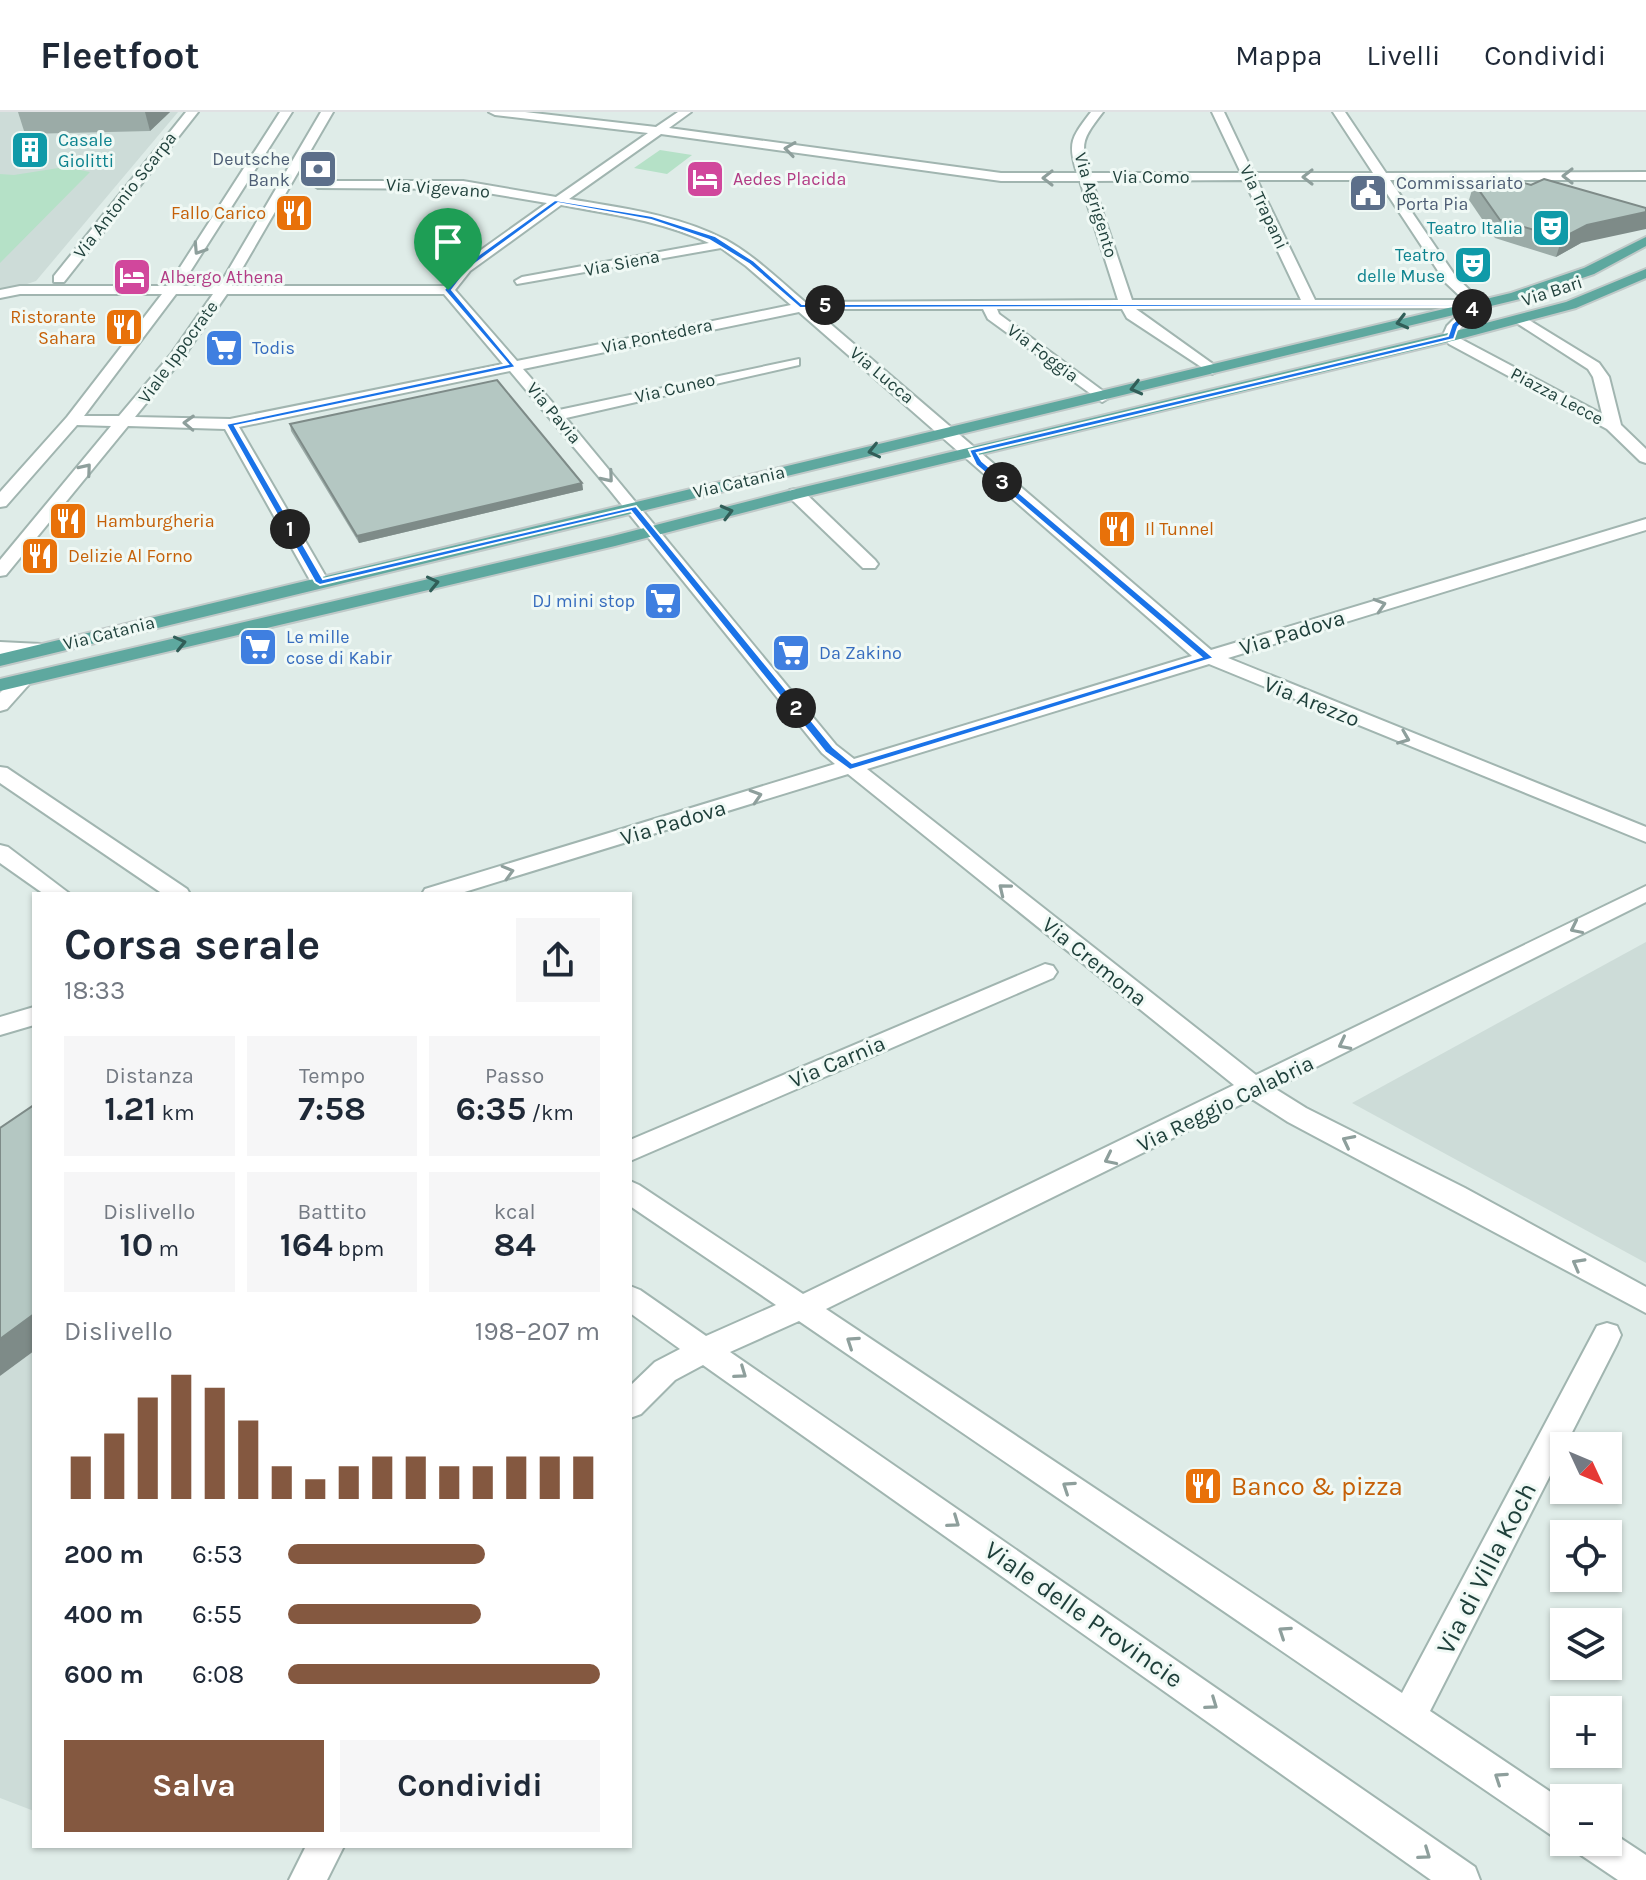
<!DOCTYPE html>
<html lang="it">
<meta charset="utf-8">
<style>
body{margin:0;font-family:Karla,sans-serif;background:#f6f6f7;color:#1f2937;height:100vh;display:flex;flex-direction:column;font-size:30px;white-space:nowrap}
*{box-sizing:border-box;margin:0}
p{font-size:26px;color:#747a83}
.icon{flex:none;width:44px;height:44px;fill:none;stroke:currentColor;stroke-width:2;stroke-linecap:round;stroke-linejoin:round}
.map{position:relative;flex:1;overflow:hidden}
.side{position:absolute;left:32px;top:780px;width:600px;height:956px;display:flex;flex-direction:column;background:#fff;border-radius:0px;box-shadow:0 2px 6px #0004}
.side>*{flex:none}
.needle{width:52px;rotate:134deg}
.tools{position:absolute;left:1550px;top:1320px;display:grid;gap:16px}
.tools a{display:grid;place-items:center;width:72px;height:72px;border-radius:0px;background:#fff;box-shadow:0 2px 6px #0004;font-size:40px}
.pin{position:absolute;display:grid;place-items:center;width:68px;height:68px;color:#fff;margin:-82px -34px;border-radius:50% 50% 50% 0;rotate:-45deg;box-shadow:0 0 8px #0007}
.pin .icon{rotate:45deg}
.km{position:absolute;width:40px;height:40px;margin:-20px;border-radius:50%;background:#222;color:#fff;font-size:22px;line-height:40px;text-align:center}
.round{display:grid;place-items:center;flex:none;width:84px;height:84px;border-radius:0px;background:#f6f6f7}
.headline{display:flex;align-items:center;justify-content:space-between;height:136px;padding:0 32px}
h1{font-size:44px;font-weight:700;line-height:60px}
.figures{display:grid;grid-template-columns:repeat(3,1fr);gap:12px;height:136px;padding:8px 32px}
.figures div{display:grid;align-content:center;border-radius:0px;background:#f6f6f7;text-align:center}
.figures b{font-size:34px;font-weight:700}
.figures small{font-size:22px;font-weight:400}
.figures p{font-size:22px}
.chart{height:224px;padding:16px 32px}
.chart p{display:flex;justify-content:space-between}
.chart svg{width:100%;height:144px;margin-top:8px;stroke:#845840;stroke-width:6}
.button{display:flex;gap:16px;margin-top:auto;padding:16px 32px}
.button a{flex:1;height:92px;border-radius:0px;background:#845840;color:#fff;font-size:32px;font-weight:700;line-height:92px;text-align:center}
.button a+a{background:#f6f6f7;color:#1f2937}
ul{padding:0 32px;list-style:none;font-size:26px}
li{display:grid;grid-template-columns:128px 96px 1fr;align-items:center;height:60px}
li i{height:20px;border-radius:10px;background:#845840}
header{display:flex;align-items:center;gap:48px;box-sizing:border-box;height:112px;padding:0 40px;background:#fff;border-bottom:2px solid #e0e1e3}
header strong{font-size:38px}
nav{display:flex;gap:44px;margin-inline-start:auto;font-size:28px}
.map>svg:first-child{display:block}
.built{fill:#cddcd8}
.green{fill:#b5e1c7}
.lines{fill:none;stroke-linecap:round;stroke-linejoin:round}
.minor-casing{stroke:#a1b5b0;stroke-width:4}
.major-casing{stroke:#c0c9c8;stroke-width:4}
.minor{fill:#fff;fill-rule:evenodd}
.major{fill:#5ea89f;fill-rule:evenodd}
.wall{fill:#9baba7}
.shaded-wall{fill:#7e8b88}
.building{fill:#b4c7c2;stroke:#7e8b88;stroke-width:2}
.oneway{stroke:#8e9f9c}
.oneway2{stroke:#315e58}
.route{fill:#1a73e8;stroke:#fff;stroke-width:2;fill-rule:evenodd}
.labels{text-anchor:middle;stroke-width:6;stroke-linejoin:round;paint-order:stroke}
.far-culture-label{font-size:18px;fill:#0d838f;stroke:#f0f9f5;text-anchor:end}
.far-service-label{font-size:18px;fill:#4e5e75;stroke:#f0f9f5;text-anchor:end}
.far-street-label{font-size:18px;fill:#1e3f3a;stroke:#f0f9f5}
.far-hotel-label{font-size:18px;fill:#b23c85;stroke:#f0f9f5;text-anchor:start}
.far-food-label{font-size:18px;fill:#c56008;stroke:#f0f9f5;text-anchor:start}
.far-shop-label{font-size:18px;fill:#366cbe;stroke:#f0f9f5;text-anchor:start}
.street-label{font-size:22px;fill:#1e3f3a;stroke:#f0f9f5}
.near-food-label{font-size:26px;fill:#c56008;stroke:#f0f9f5;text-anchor:start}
.near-street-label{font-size:26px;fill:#1e3f3a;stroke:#f0f9f5}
</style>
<header>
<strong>Fleetfoot</strong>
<nav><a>Mappa</a><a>Livelli</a><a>Condividi</a></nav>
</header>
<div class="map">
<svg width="1646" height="1768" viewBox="0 0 1646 1768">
<rect width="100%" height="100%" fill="#dfece8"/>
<g class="built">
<polygon points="0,0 178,0 36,169 0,181"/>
<polygon points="1646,830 1646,1151 1352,991"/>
<polygon points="34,1239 34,1699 0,1686 0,1264"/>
</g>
<g class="green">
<polygon points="660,38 692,43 667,62 634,56"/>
<polygon points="65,55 90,60 0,151 0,62 14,63"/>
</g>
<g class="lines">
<defs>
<g id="minor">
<polygon points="186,0 198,0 64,170 54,170 54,164"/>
<path d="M280 0H292L181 174H219L321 0H333L232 174H444L460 153 547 91 463 77 318 76 312 72 314 69H463L556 85 648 21 495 3 489 0H525L656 15 678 0H691L669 16 1001 61H1077C1067 30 1072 25 1091 0H1103C1084 25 1079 30 1089 61H1241L1212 0H1224L1253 61H1373L1333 0H1345L1386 61 1646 60V68H1390L1456 165 1484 192 1459 218V226L1602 302 1593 265 1588 257 1512 208 1514 205H1524L1599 251 1609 265 1621 313 1646 337V351L1640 349 1607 317 1449 232 1443 223 1447 214 1465 196 1136 197 1217 255 1219 258 1212 262 1127 206 1122 197H997L999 202 1107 282 1110 285 1102 290 988 207 983 197H813L1211 538 1646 407V418L1228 546 1646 715V730L1209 552 867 657 1256 963 1646 774V790L1274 976 1306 996 1465 1076 1646 1175V1201L1288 1010 1252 987 826 1197 1402 1581 1597 1214 1607 1211 1617 1214 1621 1223 1617 1232 1430 1599 1564 1689V1728L1551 1723 799 1209 730 1240 1475 1755 1480 1768H1431L703 1253 675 1268 641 1302 630 1306V1274L655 1250 680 1237 630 1201V1174L640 1178 706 1224 776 1193 630 1094V1069L639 1073 803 1182 1234 973 848 662 458 782H422L425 777 835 652 822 641 609 377 510 259 239 315 329 470 326 474 320 475 311 470 225 317 128 314 6 463 0 464V448L111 314 77 313 6 394 0 395V380L67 305 162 182H20L0 186V178L20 174H168ZM661 22 1001 69H1080L1118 188 805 190C780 169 755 144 726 128 678 103 622 96 569 87ZM1244 68 1301 188H1132L1092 69ZM1257 68H1378L1446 171 1464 188H1315ZM561 93C611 102 662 109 709 131L522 165 515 169 517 172 721 136 746 154 791 193 517 249 455 178 470 159ZM176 182H213L172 241 119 304H84ZM227 182H444L503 252 230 307 135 305 182 247ZM799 200 1192 544 854 647 836 633 566 306 799 253V247L559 298 523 257Z"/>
<polygon points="796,377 802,378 875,448 878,452 875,456 863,456 790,386 788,382 790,378"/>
<polygon points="0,530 41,532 51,538 41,544 0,542"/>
<polygon points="22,563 32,569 7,597 0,599 0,581 15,565"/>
<polygon points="0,655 7,656 187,777 190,782 163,782 0,671"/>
<polygon points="0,733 8,735 70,782 44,782 0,751"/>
<polygon points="1045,852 1053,854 1057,860 1053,866 630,1049 630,1028"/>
<polygon points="34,895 34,913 0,923 0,905"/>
<polygon points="1608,1718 1646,1743 1646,1768 1618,1768 1581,1743 1576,1730 1608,1730"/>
<polygon points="306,1734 344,1734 327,1768 289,1768"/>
</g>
<g id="major">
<polygon points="1646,125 1646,134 1594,162 1520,187 0,554 0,542 1511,181 1584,156"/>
<polygon points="1646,157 1646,166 1576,196 1456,228 800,386 615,434 0,579 0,567 613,424 796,377 1448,221 1566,190"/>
</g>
</defs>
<use href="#minor" class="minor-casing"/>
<use href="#major" class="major-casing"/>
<use href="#minor" class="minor"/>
<use href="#major" class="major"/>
</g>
<g class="wall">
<polygon points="18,0 170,0 150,19 25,22"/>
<polygon points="1474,71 1581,131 1556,145 1495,126 1469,88"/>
<polygon points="290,312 582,371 583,378 359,431 291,319"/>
</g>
<g class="shaded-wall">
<polygon points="145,0 170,0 150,19"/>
<polygon points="1646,100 1646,117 1581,131 1556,145 1562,126 1587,113"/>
<polygon points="582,371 583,378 359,431 357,424"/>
<polygon points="34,1202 34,1239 0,1264 0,1227"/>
</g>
<g class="building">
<polygon points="1544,67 1646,96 1646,100 1587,113 1562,126 1500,108 1474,71 1513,68 1531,73"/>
<polygon points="497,268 582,371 357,424 290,312"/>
<polygon points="34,993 34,1202 0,1227 0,1016"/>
</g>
<defs><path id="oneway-chevron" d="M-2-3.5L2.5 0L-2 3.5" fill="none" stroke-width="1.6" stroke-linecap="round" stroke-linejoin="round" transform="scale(2)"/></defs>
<g class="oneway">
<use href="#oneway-chevron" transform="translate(790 37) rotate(-172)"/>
<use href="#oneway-chevron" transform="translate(1568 64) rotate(180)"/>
<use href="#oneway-chevron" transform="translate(1308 65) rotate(180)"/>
<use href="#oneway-chevron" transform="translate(1048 66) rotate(180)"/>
<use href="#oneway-chevron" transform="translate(199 137) rotate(123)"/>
<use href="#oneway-chevron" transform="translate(189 311) rotate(-178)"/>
<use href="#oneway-chevron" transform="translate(86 357) rotate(-50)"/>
<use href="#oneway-chevron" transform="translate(608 365) rotate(50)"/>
<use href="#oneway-chevron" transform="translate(1380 493) rotate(-17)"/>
<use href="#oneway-chevron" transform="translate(1404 626) rotate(22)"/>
<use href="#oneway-chevron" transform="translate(756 684) rotate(-17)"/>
<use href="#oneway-chevron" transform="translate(508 760) rotate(-16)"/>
<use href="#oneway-chevron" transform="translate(1004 777) rotate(-141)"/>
<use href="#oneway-chevron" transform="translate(1576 816) rotate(154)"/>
<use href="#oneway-chevron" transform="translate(1344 932) rotate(153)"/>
<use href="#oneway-chevron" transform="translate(1348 1029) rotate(-153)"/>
<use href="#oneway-chevron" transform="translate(1110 1047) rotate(154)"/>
<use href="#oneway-chevron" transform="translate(1578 1152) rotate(-151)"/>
<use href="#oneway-chevron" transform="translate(852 1230) rotate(-146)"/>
<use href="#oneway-chevron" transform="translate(741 1261) rotate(35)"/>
<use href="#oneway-chevron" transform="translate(1068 1375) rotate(-146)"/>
<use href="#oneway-chevron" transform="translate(954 1410) rotate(35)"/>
<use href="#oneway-chevron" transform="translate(1284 1520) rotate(-146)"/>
<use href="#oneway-chevron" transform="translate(1212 1592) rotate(35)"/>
<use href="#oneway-chevron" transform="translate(1500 1666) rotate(-146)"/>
<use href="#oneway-chevron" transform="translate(1425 1742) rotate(35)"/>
</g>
<g class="oneway2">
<use href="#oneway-chevron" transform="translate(1402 210) rotate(166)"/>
<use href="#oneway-chevron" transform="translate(1136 276) rotate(166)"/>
<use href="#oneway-chevron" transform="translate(874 339) rotate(167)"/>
<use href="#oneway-chevron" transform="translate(727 400) rotate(-15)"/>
<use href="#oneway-chevron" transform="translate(433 471) rotate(-13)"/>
<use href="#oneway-chevron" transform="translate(180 531) rotate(-13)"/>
</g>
<path class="route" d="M555 88 652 104 715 124 754 149 802 192H1481L1458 215 1454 227 977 341 982 349 1214 546 850 658 825 640 631 399 320 473 315 470 226 312 508 252 444 178 463 154ZM558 91 651 108 709 128 749 152 800 196 1471 194 1452 212 1448 224 969 338 976 353 1201 545 852 651 833 635 636 394 323 467 235 314 516 255 452 178 468 157Z"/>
<defs>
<symbol id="building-square" viewBox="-11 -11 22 22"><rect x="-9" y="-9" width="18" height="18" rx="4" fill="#0f9aa8" stroke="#f0f9f5"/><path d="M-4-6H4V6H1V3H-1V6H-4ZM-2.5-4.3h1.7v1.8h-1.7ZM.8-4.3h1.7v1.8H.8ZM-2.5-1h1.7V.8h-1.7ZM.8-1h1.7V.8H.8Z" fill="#fff"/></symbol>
<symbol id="bank-square" viewBox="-11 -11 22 22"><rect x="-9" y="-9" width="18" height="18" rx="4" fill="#5c6f8a" stroke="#f0f9f5"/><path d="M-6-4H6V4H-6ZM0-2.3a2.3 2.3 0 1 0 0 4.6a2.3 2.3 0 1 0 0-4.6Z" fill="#fff"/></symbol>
<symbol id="hotel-square" viewBox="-11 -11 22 22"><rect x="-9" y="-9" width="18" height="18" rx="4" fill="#d1479c" stroke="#f0f9f5"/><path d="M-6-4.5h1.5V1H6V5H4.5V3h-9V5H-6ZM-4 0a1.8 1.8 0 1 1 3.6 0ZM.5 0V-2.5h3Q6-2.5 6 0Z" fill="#fff"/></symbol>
<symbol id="civic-square" viewBox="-11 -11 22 22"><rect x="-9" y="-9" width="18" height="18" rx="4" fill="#5c6f8a" stroke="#f0f9f5"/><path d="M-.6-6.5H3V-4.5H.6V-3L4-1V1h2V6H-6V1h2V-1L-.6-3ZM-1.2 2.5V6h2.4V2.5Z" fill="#fff"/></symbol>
<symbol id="restaurant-square" viewBox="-11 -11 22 22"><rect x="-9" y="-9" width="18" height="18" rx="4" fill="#e8710a" stroke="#f0f9f5"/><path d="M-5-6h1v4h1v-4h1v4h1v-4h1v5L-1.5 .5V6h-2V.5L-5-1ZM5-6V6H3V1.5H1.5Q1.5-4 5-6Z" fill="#fff"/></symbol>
<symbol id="theatre-square" viewBox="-11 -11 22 22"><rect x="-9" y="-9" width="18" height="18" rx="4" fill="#0f9aa8" stroke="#f0f9f5"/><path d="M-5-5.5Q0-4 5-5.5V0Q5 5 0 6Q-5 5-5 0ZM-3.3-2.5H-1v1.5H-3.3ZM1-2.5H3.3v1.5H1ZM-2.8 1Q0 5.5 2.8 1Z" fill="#fff"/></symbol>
<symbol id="supermarket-square" viewBox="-11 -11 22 22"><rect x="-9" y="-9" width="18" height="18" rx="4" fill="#3f7fe0" stroke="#f0f9f5"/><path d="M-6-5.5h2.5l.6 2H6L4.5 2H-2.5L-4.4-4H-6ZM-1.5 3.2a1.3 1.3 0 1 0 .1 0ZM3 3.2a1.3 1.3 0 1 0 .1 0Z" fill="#fff"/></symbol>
</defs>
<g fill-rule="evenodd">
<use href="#building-square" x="8" y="16" width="44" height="44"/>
<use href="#bank-square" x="296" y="35" width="44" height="44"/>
<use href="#hotel-square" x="683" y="45" width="44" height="44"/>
<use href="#civic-square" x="1346" y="59" width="44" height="44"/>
<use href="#restaurant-square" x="272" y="79" width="44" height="44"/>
<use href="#theatre-square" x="1529" y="94" width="44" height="44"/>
<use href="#theatre-square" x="1451" y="131" width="44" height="44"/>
<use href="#hotel-square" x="110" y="143" width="44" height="44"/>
<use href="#restaurant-square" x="102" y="193" width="44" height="44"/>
<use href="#supermarket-square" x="202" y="214" width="44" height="44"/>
<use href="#restaurant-square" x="46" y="387" width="44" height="44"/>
<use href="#restaurant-square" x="1095" y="395" width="44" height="44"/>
<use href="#restaurant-square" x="18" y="422" width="44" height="44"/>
<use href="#supermarket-square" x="641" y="467" width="44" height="44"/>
<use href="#supermarket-square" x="236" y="513" width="44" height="44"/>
<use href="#supermarket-square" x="769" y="519" width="44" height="44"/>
<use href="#restaurant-square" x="1181" y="1352" width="44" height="44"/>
</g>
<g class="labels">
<g class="far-culture-label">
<text x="58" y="34" text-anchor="start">Casale<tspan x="58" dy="21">Giolitti</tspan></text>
<text x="1523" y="122">Teatro Italia</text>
<text x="1445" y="149">Teatro<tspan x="1445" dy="21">delle Muse</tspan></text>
</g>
<g class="far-service-label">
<text x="290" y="53">Deutsche<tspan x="290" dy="21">Bank</tspan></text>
<text x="1396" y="77" text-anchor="start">Commissariato<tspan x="1396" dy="21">Porta Pia</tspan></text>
</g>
<g class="far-street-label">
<text x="1151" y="71">Via Como</text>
<text transform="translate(438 76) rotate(4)" y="6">Via Vigevano</text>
<text transform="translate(125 83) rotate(-52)" y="6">Via Antonio Scarpa</text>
<text transform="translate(1096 93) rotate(73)" y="6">Via Agrigento</text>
<text transform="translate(1264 95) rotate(65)" y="6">Via Trapani</text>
<text transform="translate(622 151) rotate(-11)" y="6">Via Siena</text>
<text transform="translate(1552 179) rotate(-18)" y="6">Via Bari</text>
<text transform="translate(657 224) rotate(-12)" y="6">Via Pontedera</text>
<text transform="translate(178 240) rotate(-54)" y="6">Viale Ippocrate</text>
<text transform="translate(1043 241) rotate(37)" y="6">Via Foggia</text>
<text transform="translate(882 263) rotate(40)" y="6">Via Lucca</text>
<text transform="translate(675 276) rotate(-13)" y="6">Via Cuneo</text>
<text transform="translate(1557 284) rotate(28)" y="6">Piazza Lecce</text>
<text transform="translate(554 301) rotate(50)" y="6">Via Pavia</text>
<text transform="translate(739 370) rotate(-13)" y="6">Via Catania</text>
<text transform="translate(109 521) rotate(-14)" y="6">Via Catania</text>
</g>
<g class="far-hotel-label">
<text x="733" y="73">Aedes Placida</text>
<text x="160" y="171">Albergo Athena</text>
</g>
<g class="far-food-label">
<text x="266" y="107" text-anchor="end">Fallo Carico</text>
<text x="96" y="211" text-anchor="end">Ristorante<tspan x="96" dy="21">Sahara</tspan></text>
<text x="96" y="415">Hamburgheria</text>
<text x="1145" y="423">Il Tunnel</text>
<text x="68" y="450">Delizie Al Forno</text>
</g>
<g class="far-shop-label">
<text x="252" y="242">Todis</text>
<text x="635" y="495" text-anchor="end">DJ mini stop</text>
<text x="286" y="531">Le mille<tspan x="286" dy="21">cose di Kabir</tspan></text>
<text x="819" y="547">Da Zakino</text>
</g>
<g class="street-label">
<text transform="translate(1292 520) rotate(-17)" y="8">Via Padova</text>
<text transform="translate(1312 589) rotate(22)" y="8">Via Arezzo</text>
<text transform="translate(673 710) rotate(-17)" y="8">Via Padova</text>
<text transform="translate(1095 849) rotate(39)" y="8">Via Cremona</text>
<text transform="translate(837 949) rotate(-23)" y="8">Via Carnia</text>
<text transform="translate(1225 991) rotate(-26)" y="8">Via Reggio Calabria</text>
</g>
<g class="near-food-label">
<text x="1231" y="1383">Banco &amp; pizza</text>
</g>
<g class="near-street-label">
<text transform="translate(1486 1456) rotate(-63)" y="9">Via di Villa Koch</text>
<text transform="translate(1084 1502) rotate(35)" y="9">Viale delle Provincie</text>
</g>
</g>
</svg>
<div class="tools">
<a><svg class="needle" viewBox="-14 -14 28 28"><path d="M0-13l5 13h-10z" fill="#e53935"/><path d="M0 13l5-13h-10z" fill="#747a83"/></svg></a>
<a><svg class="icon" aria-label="locate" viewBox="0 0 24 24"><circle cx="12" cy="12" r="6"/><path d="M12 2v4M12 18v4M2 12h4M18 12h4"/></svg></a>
<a><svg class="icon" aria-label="layers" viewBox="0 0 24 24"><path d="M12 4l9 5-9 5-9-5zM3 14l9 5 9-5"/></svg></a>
<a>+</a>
<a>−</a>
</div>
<div class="pin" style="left:448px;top:178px;background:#1e9e55"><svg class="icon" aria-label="arrive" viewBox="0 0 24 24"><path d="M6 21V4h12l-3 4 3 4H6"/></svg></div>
<b class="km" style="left:290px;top:417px">1</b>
<b class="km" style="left:796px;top:596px">2</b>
<b class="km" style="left:1002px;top:370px">3</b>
<b class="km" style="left:1472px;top:197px">4</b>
<b class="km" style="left:825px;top:193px">5</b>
<section class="side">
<div class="headline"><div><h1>Corsa serale</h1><p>18:33</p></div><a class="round"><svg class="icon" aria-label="share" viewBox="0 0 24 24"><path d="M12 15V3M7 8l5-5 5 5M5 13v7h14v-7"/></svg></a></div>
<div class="figures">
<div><p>Distanza</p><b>1.21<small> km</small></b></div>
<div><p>Tempo</p><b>7:58</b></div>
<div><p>Passo</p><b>6:35<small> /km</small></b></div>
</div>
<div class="figures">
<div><p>Dislivello</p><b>10<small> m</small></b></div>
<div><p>Battito</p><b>164<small> bpm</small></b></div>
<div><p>kcal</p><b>84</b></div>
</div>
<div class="chart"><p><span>Dislivello</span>198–207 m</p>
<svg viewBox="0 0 160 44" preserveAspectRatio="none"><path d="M5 44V31M15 44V24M25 44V13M35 44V6M45 44V10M55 44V20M65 44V34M75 44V38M85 44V34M95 44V31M105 44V31M115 44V34M125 44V34M135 44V31M145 44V31M155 44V31"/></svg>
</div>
<ul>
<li><b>200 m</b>6:53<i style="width:63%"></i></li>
<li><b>400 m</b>6:55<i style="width:62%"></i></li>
<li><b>600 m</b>6:08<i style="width:100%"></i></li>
</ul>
<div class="button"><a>Salva</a><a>Condividi</a></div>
</section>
</div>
